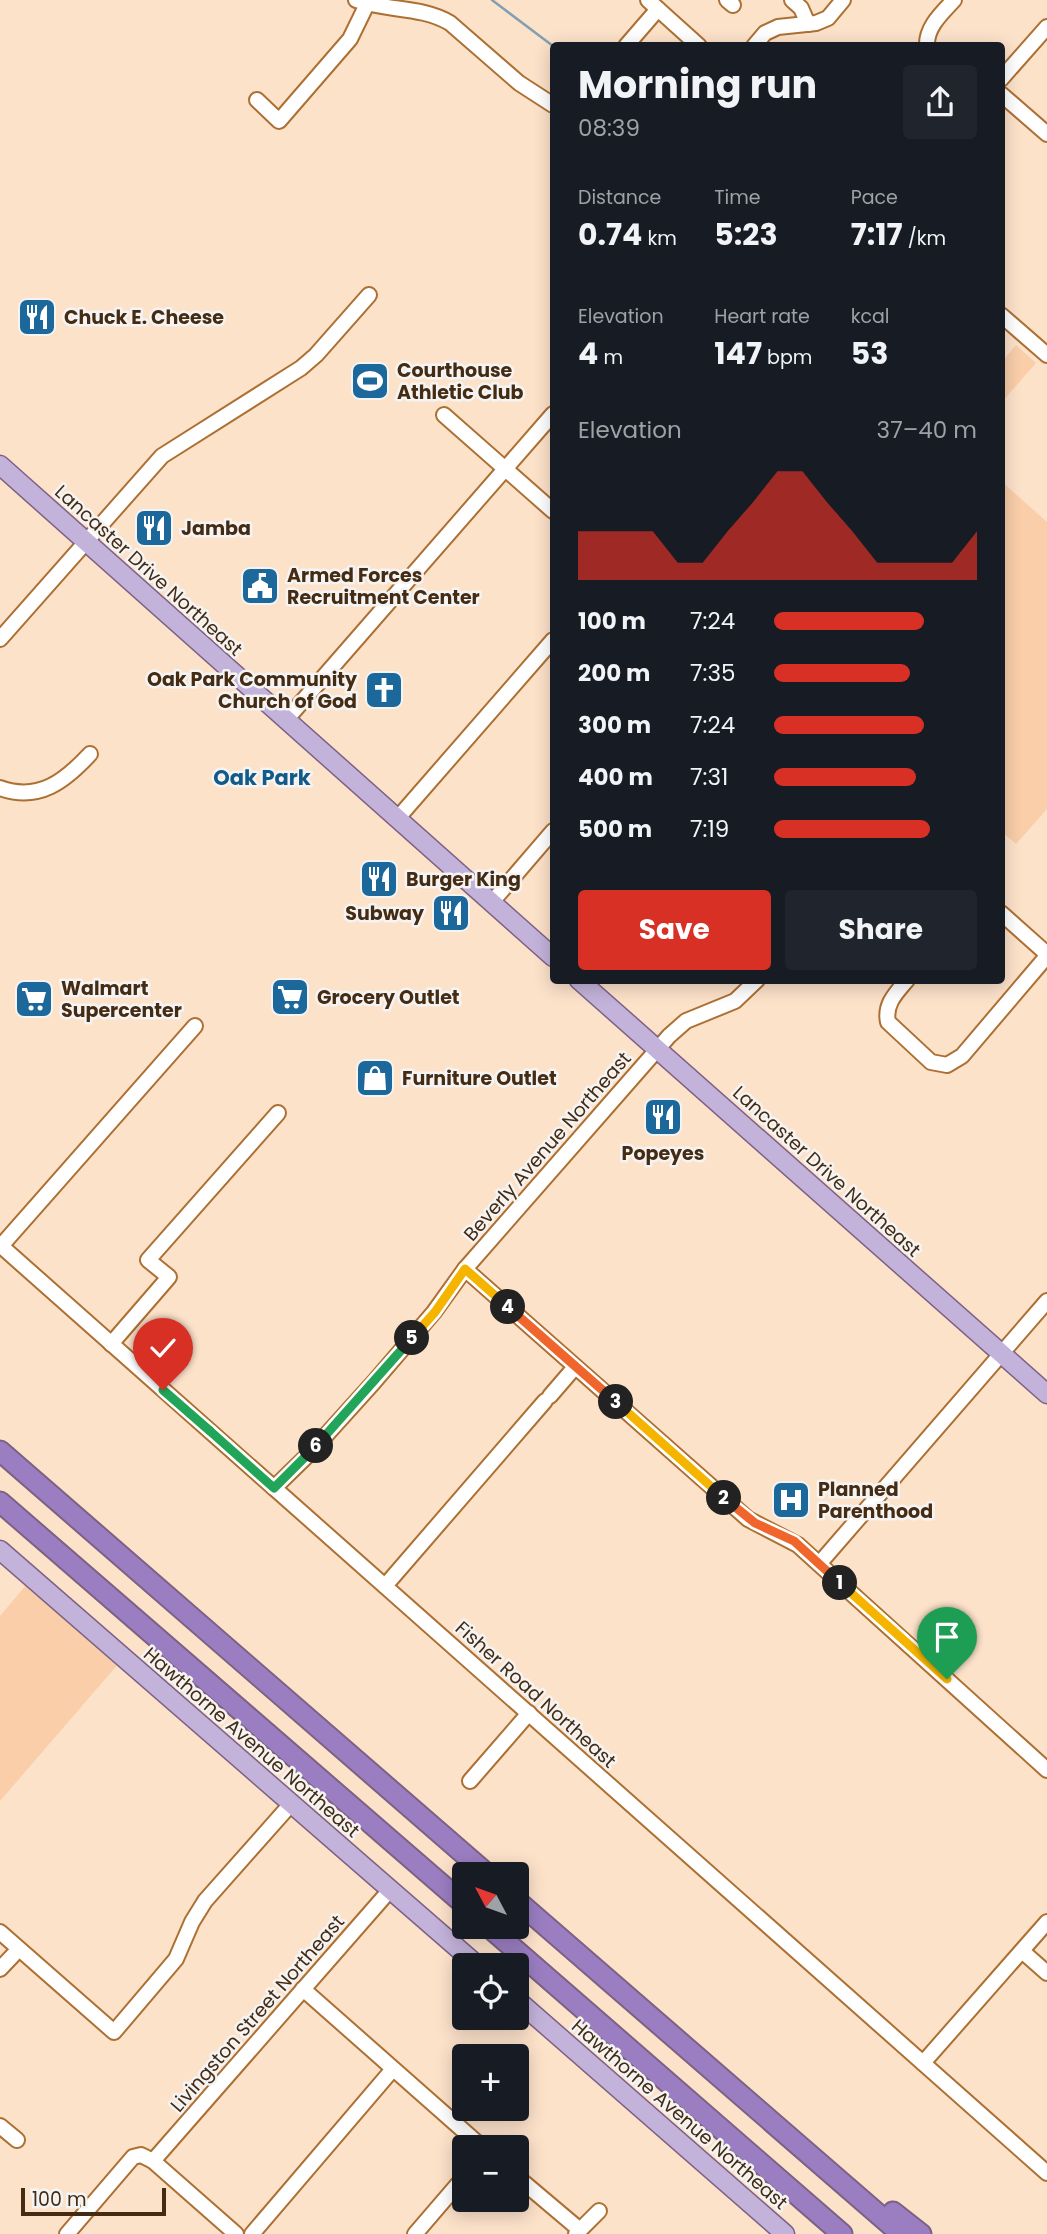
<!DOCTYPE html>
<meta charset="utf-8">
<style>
body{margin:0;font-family:Poppins,sans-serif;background:#20242c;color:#f1f3f6;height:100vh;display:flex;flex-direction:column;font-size:26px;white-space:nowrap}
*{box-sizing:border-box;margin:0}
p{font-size:23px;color:#9ea1a6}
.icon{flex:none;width:38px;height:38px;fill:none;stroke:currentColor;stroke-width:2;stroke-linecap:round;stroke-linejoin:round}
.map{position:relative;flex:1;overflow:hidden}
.panel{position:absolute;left:550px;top:42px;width:455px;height:942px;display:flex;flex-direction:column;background:#171b24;border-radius:7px;box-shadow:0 4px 18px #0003}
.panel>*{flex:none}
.needle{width:46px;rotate:311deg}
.tools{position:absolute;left:452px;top:1862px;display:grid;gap:14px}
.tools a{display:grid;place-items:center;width:77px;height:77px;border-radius:7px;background:#171b24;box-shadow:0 4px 18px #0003;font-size:35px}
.scale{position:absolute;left:21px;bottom:18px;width:145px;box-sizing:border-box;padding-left:7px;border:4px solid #452b12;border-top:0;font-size:19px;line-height:24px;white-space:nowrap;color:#452b12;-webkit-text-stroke:5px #f4f4f4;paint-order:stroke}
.pin{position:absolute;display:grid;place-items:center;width:60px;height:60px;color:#fff;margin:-72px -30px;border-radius:50% 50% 50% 0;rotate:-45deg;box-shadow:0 0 7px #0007}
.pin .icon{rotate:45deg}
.km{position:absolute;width:35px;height:35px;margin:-18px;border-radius:50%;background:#222;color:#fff;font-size:19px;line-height:35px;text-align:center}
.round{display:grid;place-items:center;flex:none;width:74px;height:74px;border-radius:7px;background:#20242c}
.headline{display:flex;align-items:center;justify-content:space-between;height:119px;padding:0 28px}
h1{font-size:38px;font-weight:700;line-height:52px}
.stats{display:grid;grid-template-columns:repeat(3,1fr);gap:10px;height:119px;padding:7px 28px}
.stats div{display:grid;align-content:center}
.stats b{font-size:30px;font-weight:700}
.stats small{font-size:19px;font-weight:400}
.stats p{font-size:19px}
.chart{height:196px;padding:14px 28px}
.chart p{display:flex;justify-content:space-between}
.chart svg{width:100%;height:126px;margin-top:7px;fill:#d93025;opacity:.7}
.primary-button{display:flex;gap:14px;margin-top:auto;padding:14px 28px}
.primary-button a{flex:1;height:80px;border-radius:7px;background:#d93025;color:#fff;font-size:28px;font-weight:700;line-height:80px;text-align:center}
.primary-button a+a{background:#20242c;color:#f1f3f6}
ul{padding:0 28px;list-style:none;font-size:23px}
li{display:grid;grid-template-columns:112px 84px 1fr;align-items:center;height:52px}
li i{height:18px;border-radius:9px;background:#d93025}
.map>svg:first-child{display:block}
.green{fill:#f9cea9}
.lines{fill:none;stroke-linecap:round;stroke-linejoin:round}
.stream{stroke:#839fb4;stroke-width:2.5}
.minor-casing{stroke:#ad7033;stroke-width:18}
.major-casing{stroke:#7d6184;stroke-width:21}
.highway-casing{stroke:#7d6184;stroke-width:23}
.minor{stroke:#fff;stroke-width:14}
.major{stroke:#c3b2da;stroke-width:18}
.highway{stroke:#9b7ec2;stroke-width:19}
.split-1-casing{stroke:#fff;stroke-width:14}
.split-2-casing{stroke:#fff;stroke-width:14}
.split-3-casing{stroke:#fff;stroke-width:14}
.split-4-casing{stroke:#fff;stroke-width:14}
.split-5-casing{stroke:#fff;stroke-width:14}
.split-6-casing{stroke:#fff;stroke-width:14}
.split-7-casing{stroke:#fff;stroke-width:14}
.split-8-casing{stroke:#fff;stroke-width:14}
.split-1{stroke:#f5b400;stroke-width:9}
.split-2{stroke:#f0652b;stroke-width:9}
.split-3{stroke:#f5b400;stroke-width:9}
.split-4{stroke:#f0652b;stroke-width:9}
.split-5{stroke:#f5b400;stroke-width:9}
.split-6{stroke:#22a559;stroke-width:9}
.split-7{stroke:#22a559;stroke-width:9}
.split-8{stroke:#22a559;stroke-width:9}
.labels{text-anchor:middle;stroke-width:5;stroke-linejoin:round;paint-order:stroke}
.poi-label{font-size:19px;font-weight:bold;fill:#452b12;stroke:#f4f4f4;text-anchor:start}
.street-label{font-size:19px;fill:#452b12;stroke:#f4f4f4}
.neighbourhood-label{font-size:21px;font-weight:bold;fill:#125a87;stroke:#f4f4f4}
</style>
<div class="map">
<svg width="1047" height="2234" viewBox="0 0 1047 2234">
<rect width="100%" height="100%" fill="#fde2ca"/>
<g class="green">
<polygon points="1016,345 1036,363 1001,403 1001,363"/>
<polygon points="1001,481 1047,522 1047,809 1016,844 1001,831"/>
<polygon points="27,1584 119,1663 0,1801 0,1616"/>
</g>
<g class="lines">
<polyline class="stream" points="492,0 553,46"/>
<defs>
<g id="minor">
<path d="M356 0C387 11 421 6 450 23L519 83 553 105"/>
<polyline points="648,0 699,46"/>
<polyline points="727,0 733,5"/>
<polyline points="792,0 801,8 808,24"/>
<polyline points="626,46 658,9"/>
<polyline points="754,46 765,33 778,27 816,23 828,18 843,0"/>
<path d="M927 46C926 27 942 13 954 0"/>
<polyline points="1001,79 1047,27"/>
<polyline points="1001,94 1047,134"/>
<polyline points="257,100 279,121 350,39 369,0"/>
<polyline points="1001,315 1047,355"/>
<polyline points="444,415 553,511"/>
<polyline points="0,639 162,456 301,368 316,355 369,295"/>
<polyline points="286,720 553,414"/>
<path d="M0 788C39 802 65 781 90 754"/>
<polyline points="397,819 553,640"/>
<polyline points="492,902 553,831"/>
<polyline points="1001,913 1047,954"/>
<path d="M907 980C897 992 884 1004 888 1022L931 1062 947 1065 962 1056 1047 956"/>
<polyline points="0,1245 1047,2173"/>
<polyline points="1,1246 195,1026"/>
<polyline points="465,1269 748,1519 798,1545 1047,1770"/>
<polyline points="111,1344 169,1277 148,1260 278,1113"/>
<polyline points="550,1396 575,1367"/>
<polyline points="274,1488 309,1454 374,1382 434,1312 465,1269 669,1036 686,1021 735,1001 757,980"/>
<polyline points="819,1564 1047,1301"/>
<polyline points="385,1586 545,1401"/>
<polyline points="470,1781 529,1713"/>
<polyline points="0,1932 114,2032 176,1959 192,1922 205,1901 291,1804"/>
<polyline points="1022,1951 1047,1973"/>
<polyline points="0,1969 18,1950"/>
<polyline points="303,1989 482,2147"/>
<polyline points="923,2063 1047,1922"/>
<polyline points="0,2126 17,2140"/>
<polyline points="153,2161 390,1890"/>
<polyline points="516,2176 580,2230"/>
<polyline points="67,2234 133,2157 141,2155 153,2161 236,2234"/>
<polyline points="252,2234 393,2069"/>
<polyline points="415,2234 464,2177"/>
<polyline points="576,2234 599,2211"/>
</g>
<g id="major">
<polyline points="0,465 553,957"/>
<polyline points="579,980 1047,1394"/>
<polyline points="0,1550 477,1965"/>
<polyline points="516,1999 785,2234"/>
</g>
<g id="highway">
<polyline points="0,1451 487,1874"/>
<polyline points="0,1502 464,1904"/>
<polyline points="516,1900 901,2234"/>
<polyline points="489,1927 842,2234"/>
<polyline points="893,2212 921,2234"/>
</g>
</defs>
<use href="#minor" class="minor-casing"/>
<use href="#major" class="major-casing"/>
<use href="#highway" class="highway-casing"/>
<use href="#minor" class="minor"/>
<use href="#major" class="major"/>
<use href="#highway" class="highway"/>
</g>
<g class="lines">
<defs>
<polyline id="split-1" points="840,1583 947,1679"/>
<polyline id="split-2" points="724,1498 755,1523 794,1541 840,1583"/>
<polyline id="split-3" points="616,1402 724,1498"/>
<polyline id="split-4" points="508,1307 616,1402"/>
<polyline id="split-5" points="412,1338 435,1312 465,1269 508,1307"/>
<polyline id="split-6" points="316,1446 412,1338"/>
<polyline id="split-7" points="210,1431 274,1488 316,1446"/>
<polyline id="split-8" points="163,1390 210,1431"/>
</defs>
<use href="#split-1" class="split-1-casing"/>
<use href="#split-2" class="split-2-casing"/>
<use href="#split-3" class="split-3-casing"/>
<use href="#split-4" class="split-4-casing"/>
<use href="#split-5" class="split-5-casing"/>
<use href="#split-6" class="split-6-casing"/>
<use href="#split-7" class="split-7-casing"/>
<use href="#split-8" class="split-8-casing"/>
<use href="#split-1" class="split-1"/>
<use href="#split-2" class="split-2"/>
<use href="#split-3" class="split-3"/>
<use href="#split-4" class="split-4"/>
<use href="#split-5" class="split-5"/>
<use href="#split-6" class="split-6"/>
<use href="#split-7" class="split-7"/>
<use href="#split-8" class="split-8"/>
</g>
<defs>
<symbol id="restaurant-square" viewBox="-11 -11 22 22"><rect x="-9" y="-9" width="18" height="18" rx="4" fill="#1c689b" stroke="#f4f4f4"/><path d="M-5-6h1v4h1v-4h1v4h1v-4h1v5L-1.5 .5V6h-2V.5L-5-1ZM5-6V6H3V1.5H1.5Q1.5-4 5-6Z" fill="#fff"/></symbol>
<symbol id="stadium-square" viewBox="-11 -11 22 22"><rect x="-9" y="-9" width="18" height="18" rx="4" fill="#1c689b" stroke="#f4f4f4"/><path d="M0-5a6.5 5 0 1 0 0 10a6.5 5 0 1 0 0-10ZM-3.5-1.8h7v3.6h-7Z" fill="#fff"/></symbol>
<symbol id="civic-square" viewBox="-11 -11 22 22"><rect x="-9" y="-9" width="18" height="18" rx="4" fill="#1c689b" stroke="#f4f4f4"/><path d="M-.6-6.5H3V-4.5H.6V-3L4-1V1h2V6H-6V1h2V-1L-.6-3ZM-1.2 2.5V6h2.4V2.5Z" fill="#fff"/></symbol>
<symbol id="church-square" viewBox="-11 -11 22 22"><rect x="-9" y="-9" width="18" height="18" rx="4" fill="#1c689b" stroke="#f4f4f4"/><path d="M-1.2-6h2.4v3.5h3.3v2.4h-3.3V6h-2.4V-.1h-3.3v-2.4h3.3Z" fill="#fff"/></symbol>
<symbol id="supermarket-square" viewBox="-11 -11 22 22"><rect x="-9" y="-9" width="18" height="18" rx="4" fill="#1c689b" stroke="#f4f4f4"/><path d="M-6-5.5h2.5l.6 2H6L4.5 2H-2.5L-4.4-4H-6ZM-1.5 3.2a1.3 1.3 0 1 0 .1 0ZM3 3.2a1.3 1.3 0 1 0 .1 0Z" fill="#fff"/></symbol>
<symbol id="shop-square" viewBox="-11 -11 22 22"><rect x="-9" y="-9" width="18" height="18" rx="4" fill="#1c689b" stroke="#f4f4f4"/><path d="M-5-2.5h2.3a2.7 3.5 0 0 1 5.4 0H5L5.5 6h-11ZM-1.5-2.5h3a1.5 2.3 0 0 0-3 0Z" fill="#fff"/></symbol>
<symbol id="hospital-square" viewBox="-11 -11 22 22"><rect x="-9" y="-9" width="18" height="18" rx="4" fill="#1c689b" stroke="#f4f4f4"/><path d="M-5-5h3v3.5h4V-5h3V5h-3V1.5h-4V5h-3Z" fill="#fff"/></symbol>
</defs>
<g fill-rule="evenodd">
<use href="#restaurant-square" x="15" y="295" width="44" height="44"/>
<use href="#stadium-square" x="348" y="359" width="44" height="44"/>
<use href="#restaurant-square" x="132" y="506" width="44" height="44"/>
<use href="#civic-square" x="238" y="564" width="44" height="44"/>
<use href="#church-square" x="362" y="668" width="44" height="44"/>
<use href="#restaurant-square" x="357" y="857" width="44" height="44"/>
<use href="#restaurant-square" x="429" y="891" width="44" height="44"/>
<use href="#supermarket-square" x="268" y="975" width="44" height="44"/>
<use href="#supermarket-square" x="12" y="977" width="44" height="44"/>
<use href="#shop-square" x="353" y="1056" width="44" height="44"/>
<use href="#restaurant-square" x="641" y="1095" width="44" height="44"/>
<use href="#hospital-square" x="769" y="1478" width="44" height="44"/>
</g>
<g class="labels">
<g class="poi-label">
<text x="64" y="324">Chuck E. Cheese</text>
<text x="397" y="377">Courthouse<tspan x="397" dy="22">Athletic Club</tspan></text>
<text x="181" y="535">Jamba</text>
<text x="287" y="582">Armed Forces<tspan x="287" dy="22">Recruitment Center</tspan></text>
<text x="357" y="686" text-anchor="end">Oak Park Community<tspan x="357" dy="22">Church of God</tspan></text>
<text x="406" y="886">Burger King</text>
<text x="424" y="920" text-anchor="end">Subway</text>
<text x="61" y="995">Walmart<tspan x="61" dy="22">Supercenter</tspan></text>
<text x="317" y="1004">Grocery Outlet</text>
<text x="402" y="1085">Furniture Outlet</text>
<text x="663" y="1160" text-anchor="middle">Popeyes</text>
<text x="818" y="1496">Planned<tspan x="818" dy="22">Parenthood</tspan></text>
</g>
<g class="street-label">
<text transform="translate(149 570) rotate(42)" y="7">Lancaster Drive Northeast</text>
<text transform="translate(547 1146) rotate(-49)" y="7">Beverly Avenue Northeast</text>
<text transform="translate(827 1171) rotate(42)" y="7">Lancaster Drive Northeast</text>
<text transform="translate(536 1694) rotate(42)" y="7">Fisher Road Northeast</text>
<text transform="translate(252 1742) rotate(41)" y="7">Hawthorne Avenue Northeast</text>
<text transform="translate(257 2013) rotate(-49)" y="7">Livingston Street Northeast</text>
<text transform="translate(680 2114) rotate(41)" y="7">Hawthorne Avenue Northeast</text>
</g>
<g class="neighbourhood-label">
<text x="262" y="785">Oak Park</text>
</g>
</g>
</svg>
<div class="tools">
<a><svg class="needle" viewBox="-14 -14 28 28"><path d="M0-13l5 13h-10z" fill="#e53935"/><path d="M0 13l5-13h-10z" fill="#9ea1a6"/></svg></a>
<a><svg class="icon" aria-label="locate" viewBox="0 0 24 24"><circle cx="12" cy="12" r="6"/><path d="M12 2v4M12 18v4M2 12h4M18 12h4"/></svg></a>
<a>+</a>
<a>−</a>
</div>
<div class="scale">100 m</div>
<div class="pin" style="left:947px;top:1679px;background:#1e9e55"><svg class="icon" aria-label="arrive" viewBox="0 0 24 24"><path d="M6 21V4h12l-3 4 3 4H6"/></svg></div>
<div class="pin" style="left:163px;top:1390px;background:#d93025"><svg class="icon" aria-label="check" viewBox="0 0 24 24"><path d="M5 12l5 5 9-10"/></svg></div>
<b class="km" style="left:840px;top:1583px">1</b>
<b class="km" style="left:724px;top:1498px">2</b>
<b class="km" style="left:616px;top:1402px">3</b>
<b class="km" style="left:508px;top:1307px">4</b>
<b class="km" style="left:412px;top:1338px">5</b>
<b class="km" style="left:316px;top:1446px">6</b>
<section class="panel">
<div class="headline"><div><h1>Morning run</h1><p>08:39</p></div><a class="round"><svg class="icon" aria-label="share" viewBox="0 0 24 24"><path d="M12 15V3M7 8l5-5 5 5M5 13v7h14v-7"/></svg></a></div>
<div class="stats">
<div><p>Distance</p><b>0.74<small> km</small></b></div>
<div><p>Time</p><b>5:23</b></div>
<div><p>Pace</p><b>7:17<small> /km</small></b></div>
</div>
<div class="stats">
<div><p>Elevation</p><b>4<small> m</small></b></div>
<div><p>Heart rate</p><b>147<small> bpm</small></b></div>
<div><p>kcal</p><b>53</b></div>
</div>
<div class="chart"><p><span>Elevation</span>37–40 m</p>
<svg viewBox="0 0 160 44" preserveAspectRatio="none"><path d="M0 44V27L10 27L20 27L30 27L40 38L50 38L60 27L70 17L80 6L90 6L100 17L110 27L120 38L130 38L140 38L150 38L160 27V44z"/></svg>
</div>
<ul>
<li><b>100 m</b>7:24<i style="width:74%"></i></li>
<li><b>200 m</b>7:35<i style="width:67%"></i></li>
<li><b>300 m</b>7:24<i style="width:74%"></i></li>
<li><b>400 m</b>7:31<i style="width:70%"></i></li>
<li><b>500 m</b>7:19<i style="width:77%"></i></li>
</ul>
<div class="primary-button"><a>Save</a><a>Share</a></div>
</section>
</div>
